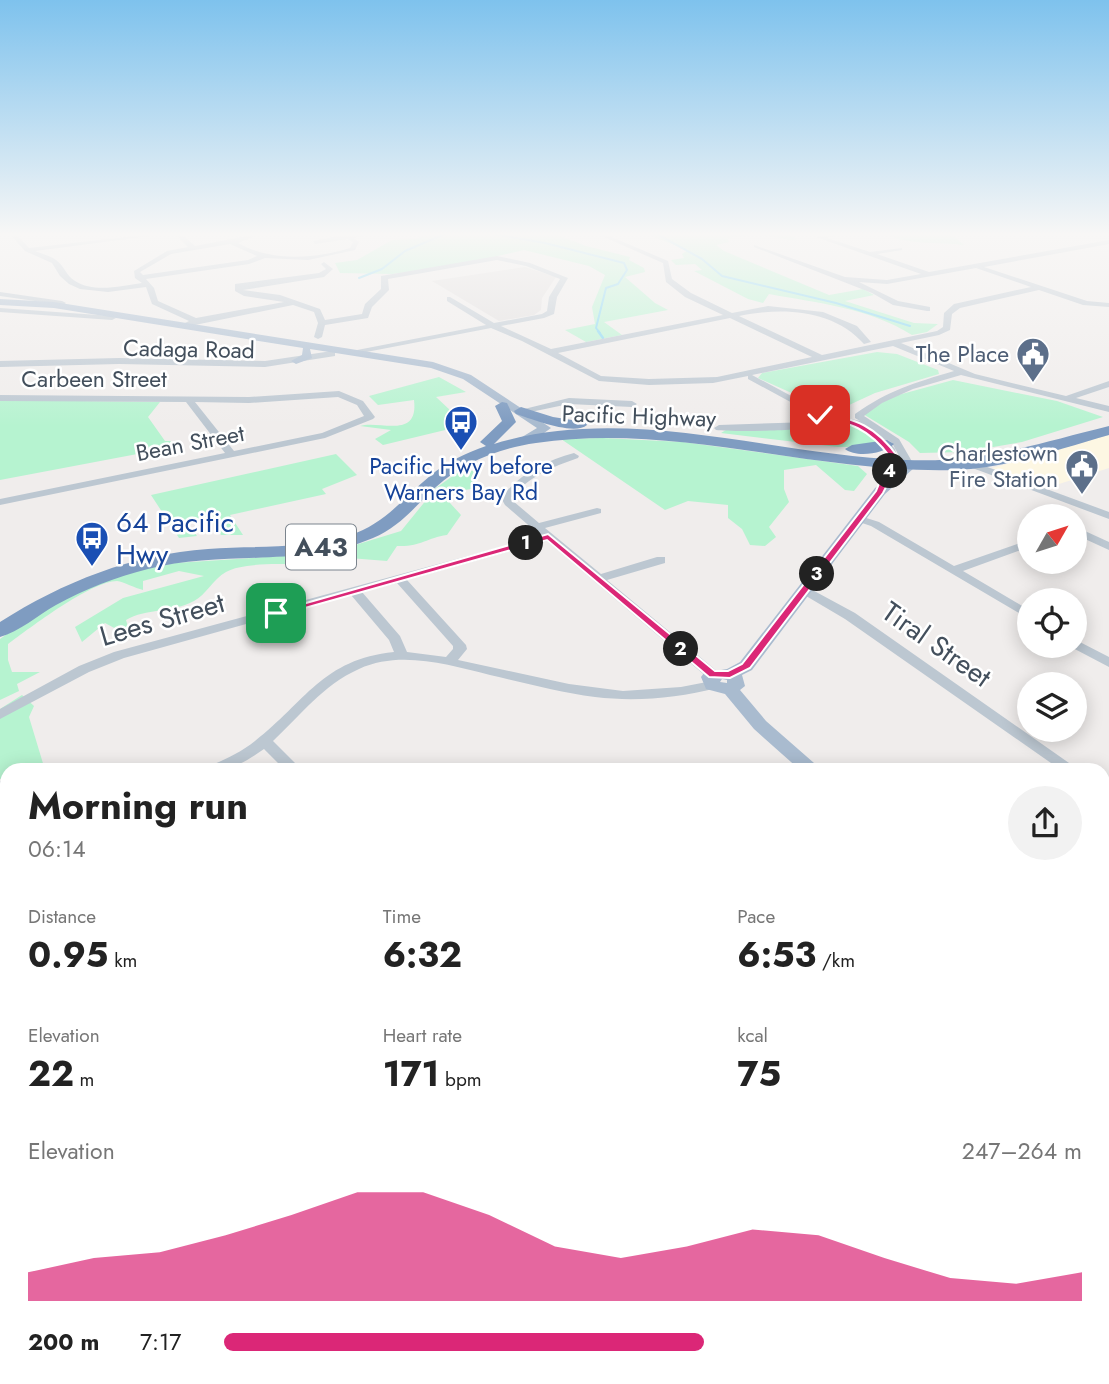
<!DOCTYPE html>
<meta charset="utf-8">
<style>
body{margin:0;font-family:Jost,sans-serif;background:#f2f2f2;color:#222;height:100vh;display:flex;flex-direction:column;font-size:26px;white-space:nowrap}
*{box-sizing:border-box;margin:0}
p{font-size:23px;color:#767676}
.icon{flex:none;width:38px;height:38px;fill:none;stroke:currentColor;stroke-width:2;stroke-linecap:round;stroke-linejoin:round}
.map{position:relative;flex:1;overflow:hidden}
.drawer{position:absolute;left:0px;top:763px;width:1110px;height:621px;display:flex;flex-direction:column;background:#fff;border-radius:21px 21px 0 0;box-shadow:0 4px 18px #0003}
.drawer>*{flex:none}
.needle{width:46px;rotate:51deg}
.controls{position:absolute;left:1017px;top:504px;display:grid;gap:14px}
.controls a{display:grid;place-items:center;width:70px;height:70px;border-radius:50%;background:#fff;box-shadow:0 4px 18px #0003;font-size:35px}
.pin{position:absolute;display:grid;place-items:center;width:60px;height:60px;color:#fff;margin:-30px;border-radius:14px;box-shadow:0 4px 10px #0006}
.km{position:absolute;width:35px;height:35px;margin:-18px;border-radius:50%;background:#222;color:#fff;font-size:19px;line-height:35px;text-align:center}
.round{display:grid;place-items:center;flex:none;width:74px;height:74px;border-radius:37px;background:#f2f2f2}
.overview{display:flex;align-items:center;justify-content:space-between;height:119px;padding:0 28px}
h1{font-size:38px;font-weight:700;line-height:52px}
.metrics{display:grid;grid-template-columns:repeat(3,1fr);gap:10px;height:119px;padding:7px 28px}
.metrics div{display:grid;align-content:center}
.metrics b{font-size:35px;font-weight:700}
.metrics small{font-size:19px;font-weight:400}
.metrics p{font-size:19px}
.chart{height:196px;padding:14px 28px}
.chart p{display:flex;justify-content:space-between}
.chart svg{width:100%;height:126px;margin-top:7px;fill:#db2777;opacity:.7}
ul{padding:0 28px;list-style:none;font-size:23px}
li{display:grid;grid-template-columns:112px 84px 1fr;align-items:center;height:52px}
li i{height:18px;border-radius:9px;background:#db2777}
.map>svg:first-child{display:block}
.commercial{fill:#fdf7e3}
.education{fill:#e1dede}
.green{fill:#b6f3d0}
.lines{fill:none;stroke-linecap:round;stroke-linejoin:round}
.stream-far1{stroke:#7fd6f4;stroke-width:2}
.stream{stroke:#7fd6f4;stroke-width:2.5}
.minor{fill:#bcc7d1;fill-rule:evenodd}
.major{fill:#a9bbcf;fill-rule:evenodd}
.highway{fill:#7f9cc1;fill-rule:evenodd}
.route{fill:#db2777;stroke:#fff;stroke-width:2}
.labels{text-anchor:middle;stroke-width:5;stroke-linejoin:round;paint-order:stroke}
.far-street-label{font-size:23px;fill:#434f5c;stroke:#fff}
.far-service-label{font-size:23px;fill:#4e5e75;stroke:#fff;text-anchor:end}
.far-transit-label{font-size:23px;fill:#164399;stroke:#fff}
.shield{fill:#fff;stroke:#7b848d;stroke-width:2}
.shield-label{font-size:26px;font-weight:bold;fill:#434f5c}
.transit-label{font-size:28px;fill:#164399;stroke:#fff;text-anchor:start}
.street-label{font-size:28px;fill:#434f5c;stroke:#fff}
</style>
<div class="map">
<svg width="1109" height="1384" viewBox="0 0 1109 1384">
<rect width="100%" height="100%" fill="#f0edec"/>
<polygon class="commercial" points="1109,435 1109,468 1059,484 1038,474 1019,479 992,468"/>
<polygon class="education" points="525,267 556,277 542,298 541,310 534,315 499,321 432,281"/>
<g class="green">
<polygon points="414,233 553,233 586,246 630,257 629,260 644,268 645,272 625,277 655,303 668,310 604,322 622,335 586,342 565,330 595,324 592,307 605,275 589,266 524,250 449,267 392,274 340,273 335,263 357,260 392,240 416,239 426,234 409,234"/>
<path d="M643 233H804L790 234 797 239C786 241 779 237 769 236 755 235 741 236 727 238L729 242 716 245 724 251 829 295 863 289 874 295 845 301 914 323 938 324 927 332 912 335C869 308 818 303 769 294L763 303 748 299 694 271 702 270 695 264 676 265 671 260 684 258 682 254 688 250Z"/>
<path d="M885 233 951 234 964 245C943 242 900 245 885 233Z"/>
<polygon points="877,352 897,354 938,370 939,374 875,393 834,412 758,378 762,373"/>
<path d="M439 377 466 392 436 397 466 425 383 445 375 439 391 430 360 426C379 420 419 440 414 400L378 405 369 396Z"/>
<polygon points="953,380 1057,401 1103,417 1022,442 964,452 920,453 909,442 863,414 891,397"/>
<polygon points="0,400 160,402 148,417 165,441 171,441 169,448 0,480"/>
<polygon points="839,421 860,428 878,441 857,447 838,447 721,433 726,430 814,427"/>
<polygon points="603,438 683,442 858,466 867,474 854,491 845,490 816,465 784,470 784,489 789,502 769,527 776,537 765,546 750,545 742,529 728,518 728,505 688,501 665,510 561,439"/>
<polygon points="336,454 357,475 322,489 326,494 230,515 243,535 221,535 209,517 187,522 197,536 179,538 151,495"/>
<path d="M461 470 476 471 471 489 452 492 450 503 461 515 447 535C426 538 421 547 397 546L387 561 349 558 340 566C312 566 248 559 226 572 213 579 206 595 194 601 172 613 146 608 126 620L131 637 105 623 82 642 75 627 123 598 204 576 179 571 143 581V590C135 588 124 582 117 581 91 581 30 628 8 644V660L12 672H40L17 684 19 691 0 700V639L40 610 116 575 175 563 329 553 401 531 436 488Z"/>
<polygon points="22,695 34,706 29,717 45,770 7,770 7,778 0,779 0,709"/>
<polygon points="430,1377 637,1377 633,1384 429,1384"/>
</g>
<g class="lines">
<g class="stream-far1">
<polyline points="488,233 545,243 624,263 627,270 618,284 606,288 596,328 600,333"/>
<polyline points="655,233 702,259 722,276 836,303 910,326"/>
<polyline points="359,278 382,269 405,251 447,233"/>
</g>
<polyline class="stream" points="598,331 603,338"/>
<g class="minor">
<path d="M9 233H15L29 248 161 233 158 235 35 251C42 254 51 256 56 260 64 265 66 276 75 281 94 293 121 286 142 283L135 278 134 271 167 251 188 247 174 233H180L195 246 263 233 238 243C271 262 314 259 350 248L353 242 348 239 315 244 313 241 348 234 374 233 354 238 359 242 355 250 308 260 265 258 249 264 146 279 154 288 158 301 196 318 284 302 244 296 235 291V284L319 273 326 269 321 264 324 262 333 269 324 277 243 290 280 295 320 309 325 320 362 314 365 304 381 289V276L497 256 530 263 568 278 557 297 554 314 544 318 501 326 551 349 723 315 685 297 666 282 663 263 595 233H602L668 261 672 279 691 293 732 313 768 306 823 312 857 326 871 342 864 344C833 309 782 307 739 316L822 355 937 331 943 327 944 313 954 304 1031 287 976 268 887 284 859 282 898 301 930 307V311H927L893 305 872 293 754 247V245L845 277 887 280 921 274 816 237 846 233 827 238 870 252 902 248V250L877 254 929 272 1109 240V244L984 267 1087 301 1109 303V307L1083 305 1039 290 960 308 952 314 950 330 939 335 901 343 975 374 1066 396 1109 381V387L1076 398 1109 406V412L961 375 913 389 882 403 864 416 899 439 914 465 905 467 892 443 888 440 895 449 899 464 894 467 889 464C886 440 857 421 834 421 826 421 820 426 813 427 797 431 732 432 716 430L714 428 719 425 810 422 820 418 748 379V376L713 383 649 385 599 381 522 341 491 328 356 354 352 351 486 325 447 301V297H450L494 323 542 314 547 311 549 297 560 279 526 266 497 260 388 279 389 290 372 307 368 318 325 325 322 337 318 339 314 337 318 323 314 312 293 305 185 327V323L189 321 152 304 146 287 108 292 80 289 69 284 60 276 52 263 25 251ZM230 244 257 256 248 260 143 275 140 272 171 254ZM730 318 812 357 717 377 649 379 601 376 558 353ZM893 346 954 371C914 383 889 390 855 414V418L860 421 821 412 752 375Z"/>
<polygon points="0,292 62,301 66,303 59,308 56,308 56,304 0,296"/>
<polygon points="0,308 112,316 116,318 112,320 0,312"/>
<polygon points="332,351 335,352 335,356 265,367 119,364 0,367 0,361 119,358 265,361"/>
<path d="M339 391 363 401 375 417 373 419 325 438 0 505V499L225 453 186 402 0 401V395L249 397ZM338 397 357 405 364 416 322 433 234 451 195 402 249 403Z"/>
<polygon points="569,398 632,401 637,404 632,407 569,404 521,414 516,411"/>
<path d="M574 453 579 456 578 458C552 467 528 477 511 498L513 501 539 523 597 508 601 509V513L545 528 601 574 657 557H665V563L607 580 718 672 720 675 718 678H708L547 541 407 580 466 645 467 649 458 660 569 684 623 691 681 687 712 681 717 682 719 685 717 688C677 698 636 702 595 697 559 692 525 683 490 675 448 665 401 650 359 669 323 685 301 715 273 741L302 770H285L264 749C242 764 232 770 204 770L207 767C224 760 240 753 255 741 305 702 323 659 394 652L389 640 351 595 124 658 89 672 0 719V709L79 666 114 652 541 536 505 505 501 498C519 474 545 461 574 453ZM397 583 453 646V649L446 657 407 652 400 636 362 592Z"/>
<polygon points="971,461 1109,512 1109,519 967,466 967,462"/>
<polygon points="860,516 879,522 954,566 1029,540 1029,547 963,571 1029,610 1029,619 871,526 856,521 856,517"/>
<polygon points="1074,526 1109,542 1109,550 1074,534"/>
<polygon points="805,586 855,613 1079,770 1061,770 845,619 801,593 799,590"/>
<polygon points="1074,639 1109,657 1109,667 1069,646 1074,646"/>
<polygon points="7,780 7,790 0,791 0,781"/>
<polygon points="1102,787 1109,789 1109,801 1102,799"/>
<polygon points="7,1368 7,1377 28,1377 26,1384 0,1384"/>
<polygon points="280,1377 306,1377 304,1384 278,1384"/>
<polygon points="971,1377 997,1377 999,1384 973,1384"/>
</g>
<g class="major">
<polygon points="0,299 54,302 433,362 471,375 551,428 530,443 522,443 522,437 537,428 463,379 431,368 310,349 312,358 296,364 291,361 302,355 303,348 54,308 0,305"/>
<path d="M909 461 915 465 914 468 885 494 752 670 742 675 745 686 740 690 766 721 822 770H800L754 729 725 694 706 689 701 677 704 673 727 669 740 662 875 488ZM722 679 727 680V683L720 682Z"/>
<polygon points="1102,995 1109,998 1109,1021 1102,1019"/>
</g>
<g class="highway">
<path d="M502 402 507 403 516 422 494 444C628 403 770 455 906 460 984 463 1035 444 1109 426V435C1059 449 1008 468 955 470 815 474 676 422 536 443 500 448 463 462 436 487 415 506 400 527 373 538 302 568 222 550 148 569 116 577 85 589 56 605 38 615 19 632 0 637V622C63 582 133 554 208 549 255 545 304 550 350 535 385 524 403 498 430 476 446 462 466 453 486 446L480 442 502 421 495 406Z"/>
<path d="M521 407 553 417 585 422 587 425C574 436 532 419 516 414L514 411Z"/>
<path d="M887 440 894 444C884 454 856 458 845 449L852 445Z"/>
</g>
</g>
<linearGradient id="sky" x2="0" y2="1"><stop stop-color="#7ec2ed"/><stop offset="0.55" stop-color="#f8f7f6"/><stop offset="1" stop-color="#f8f7f6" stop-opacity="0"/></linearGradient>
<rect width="1109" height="426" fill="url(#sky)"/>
<path class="route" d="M820 412C856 419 876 426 898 457V464L883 493 750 668 730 678 709 677 547 540 280 615 271 613 548 534 715 671H728L742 664 876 491 890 457C869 428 850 423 817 416Z"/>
<defs>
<symbol id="civic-pin" viewBox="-11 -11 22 30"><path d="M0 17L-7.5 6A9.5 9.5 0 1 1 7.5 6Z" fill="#5c6f8a" stroke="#fff"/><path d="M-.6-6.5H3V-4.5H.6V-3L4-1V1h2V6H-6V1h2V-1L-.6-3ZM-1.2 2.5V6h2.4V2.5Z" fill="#fff"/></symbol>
<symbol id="bus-pin" viewBox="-11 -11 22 30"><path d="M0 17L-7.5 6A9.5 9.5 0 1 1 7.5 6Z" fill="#1a4fb4" stroke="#fff"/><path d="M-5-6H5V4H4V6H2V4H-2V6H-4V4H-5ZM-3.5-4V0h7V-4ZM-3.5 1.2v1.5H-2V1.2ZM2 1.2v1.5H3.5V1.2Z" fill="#fff"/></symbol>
</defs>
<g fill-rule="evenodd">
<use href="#civic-pin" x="1014" y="335" width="38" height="52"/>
<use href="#bus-pin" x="442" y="403" width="38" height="52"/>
<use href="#civic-pin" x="1063" y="447" width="38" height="52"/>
<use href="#bus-pin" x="73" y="519" width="38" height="52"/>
</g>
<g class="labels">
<g class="far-street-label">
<text transform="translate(189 349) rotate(1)" y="8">Cadaga Road</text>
<text x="94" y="387">Carbeen Street</text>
<text transform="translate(639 416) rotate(2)" y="8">Pacific Highway</text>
<text transform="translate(190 443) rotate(-11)" y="8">Bean Street</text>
</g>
<g class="far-service-label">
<text x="1009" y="362">The Place</text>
<text x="1058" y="461">Charlestown<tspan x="1058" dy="26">Fire Station</tspan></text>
</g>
<g class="far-transit-label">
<text x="461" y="474">Pacific Hwy before<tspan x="461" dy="26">Warners Bay Rd</tspan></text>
</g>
<rect class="shield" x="286" y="524.5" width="70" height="45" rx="5"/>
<g class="shield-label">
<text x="321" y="556">A43</text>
</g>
<g class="transit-label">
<text x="116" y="532">64 Pacific<tspan x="116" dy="32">Hwy</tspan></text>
</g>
<g class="street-label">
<text transform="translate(162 619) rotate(-16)" y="10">Lees Street</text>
<text transform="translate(937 644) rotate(35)" y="10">Tiral Street</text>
</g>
</g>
</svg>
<div class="controls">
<a><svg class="needle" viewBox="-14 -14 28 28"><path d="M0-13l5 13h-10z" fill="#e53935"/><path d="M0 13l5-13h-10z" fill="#767676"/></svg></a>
<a><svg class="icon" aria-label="locate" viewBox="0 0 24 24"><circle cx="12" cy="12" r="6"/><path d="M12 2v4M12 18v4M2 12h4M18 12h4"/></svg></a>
<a><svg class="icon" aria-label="layers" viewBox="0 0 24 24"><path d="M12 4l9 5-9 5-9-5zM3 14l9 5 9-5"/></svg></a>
</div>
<div class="pin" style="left:276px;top:613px;background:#1e9e55"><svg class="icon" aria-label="arrive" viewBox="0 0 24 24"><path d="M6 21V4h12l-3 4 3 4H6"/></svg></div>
<div class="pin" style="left:820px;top:415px;background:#d93025"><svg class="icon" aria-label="check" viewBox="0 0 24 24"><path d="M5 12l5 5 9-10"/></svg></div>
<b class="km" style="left:526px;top:543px">1</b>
<b class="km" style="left:681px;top:649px">2</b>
<b class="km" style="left:817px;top:574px">3</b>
<b class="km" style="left:890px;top:471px">4</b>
<section class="drawer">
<div class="overview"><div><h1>Morning run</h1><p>06:14</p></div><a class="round"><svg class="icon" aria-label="share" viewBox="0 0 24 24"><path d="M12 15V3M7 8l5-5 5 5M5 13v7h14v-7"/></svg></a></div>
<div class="metrics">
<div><p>Distance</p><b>0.95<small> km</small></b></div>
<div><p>Time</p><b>6:32</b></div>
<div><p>Pace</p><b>6:53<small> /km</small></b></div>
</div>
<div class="metrics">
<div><p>Elevation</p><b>22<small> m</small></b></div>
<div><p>Heart rate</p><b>171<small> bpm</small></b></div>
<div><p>kcal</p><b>75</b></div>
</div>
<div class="chart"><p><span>Elevation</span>247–264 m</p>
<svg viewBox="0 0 160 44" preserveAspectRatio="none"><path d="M0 44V34L10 29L20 27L30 21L40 14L50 6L60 6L70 14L80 25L90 29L100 25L110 19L120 21L130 29L140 36L150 38L160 34V44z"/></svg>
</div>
<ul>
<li><b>200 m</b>7:17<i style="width:56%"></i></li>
</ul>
</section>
</div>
